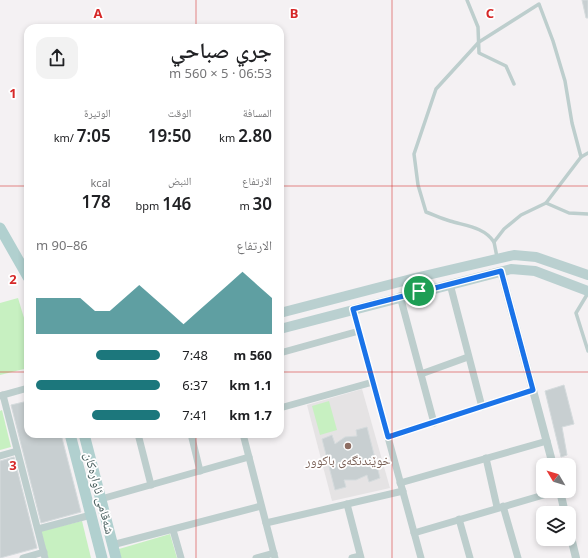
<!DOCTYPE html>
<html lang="ar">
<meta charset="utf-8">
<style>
body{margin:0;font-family:"Noto Sans","Noto Naskh Arabic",sans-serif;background:#f2f2f2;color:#202124;direction:rtl;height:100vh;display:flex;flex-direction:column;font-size:15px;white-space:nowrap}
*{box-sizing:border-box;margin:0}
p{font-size:13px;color:#757577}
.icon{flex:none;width:22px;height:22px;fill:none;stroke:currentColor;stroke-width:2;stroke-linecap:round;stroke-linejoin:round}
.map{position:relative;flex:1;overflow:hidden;direction:ltr}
.drawer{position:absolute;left:24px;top:24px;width:260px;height:414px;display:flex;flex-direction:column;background:#fff;border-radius:12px;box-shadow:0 2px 6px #0003;direction:rtl}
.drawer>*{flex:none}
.needle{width:26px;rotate:308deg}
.controls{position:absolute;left:536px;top:458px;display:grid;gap:8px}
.controls a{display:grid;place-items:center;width:40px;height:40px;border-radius:8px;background:#fff;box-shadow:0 2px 6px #0003;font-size:20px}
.pin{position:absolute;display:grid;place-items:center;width:34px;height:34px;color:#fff;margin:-17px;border:2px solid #fff;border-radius:50%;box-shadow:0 1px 4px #0007}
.round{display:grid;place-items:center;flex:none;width:42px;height:42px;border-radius:12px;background:#f2f2f2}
.headline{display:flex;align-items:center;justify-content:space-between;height:68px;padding:0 12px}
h1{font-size:22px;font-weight:600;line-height:30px}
.metrics{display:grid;grid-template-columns:repeat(3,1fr);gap:6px;height:68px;padding:4px 12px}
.metrics div{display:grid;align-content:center}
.metrics b{font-size:17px;font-weight:600}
.metrics small{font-size:11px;font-weight:400}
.metrics p{font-size:11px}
.chart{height:112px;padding:8px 12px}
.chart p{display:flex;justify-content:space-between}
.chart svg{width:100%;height:72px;margin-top:4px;fill:#1c777c;opacity:.7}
ul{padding:0 12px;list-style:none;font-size:13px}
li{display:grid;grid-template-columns:64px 48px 1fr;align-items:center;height:30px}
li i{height:10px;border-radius:5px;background:#1c777c}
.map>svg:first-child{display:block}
.education{fill:#e5e3e4}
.green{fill:#c7f0c1}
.building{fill:#c8cfd1;stroke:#d5dbdd}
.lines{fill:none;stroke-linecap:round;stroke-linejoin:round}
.service{stroke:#bdcecd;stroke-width:3.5}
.minor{stroke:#bdcecd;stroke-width:7}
.tertiary{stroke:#bdcecd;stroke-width:8}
.secondary{stroke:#bad0d0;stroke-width:10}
.primary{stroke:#b1d0cf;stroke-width:11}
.route-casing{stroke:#fff;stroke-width:8}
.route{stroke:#1a73e8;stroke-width:5}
.grid{fill:none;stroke:#d62828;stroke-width:1;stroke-opacity:0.55}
.education-dot{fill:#8d6e63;stroke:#fff;stroke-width:1.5}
.labels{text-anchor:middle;stroke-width:3.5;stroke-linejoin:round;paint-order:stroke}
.education-label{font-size:13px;fill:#785e54;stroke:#fff}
.street-label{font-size:13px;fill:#495f5e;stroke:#fff}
.grid-label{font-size:13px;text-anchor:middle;font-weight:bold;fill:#d62828;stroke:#fff;stroke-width:3.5;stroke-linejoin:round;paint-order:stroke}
</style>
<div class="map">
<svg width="588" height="558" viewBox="0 0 588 558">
<rect width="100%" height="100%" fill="#f4f1f3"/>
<polygon class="education" points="362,389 390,488 332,501 307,405"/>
<g class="green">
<polygon points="18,298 28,331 28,368 0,375 0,303"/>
<polygon points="329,401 337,430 320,435 312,406"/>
<polygon points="2,410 11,447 0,450 0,411"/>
<polygon points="82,521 91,558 48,558 41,531"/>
<polygon points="170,534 177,558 121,558 119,549"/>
</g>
<g class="building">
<polygon points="582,0 588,0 588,18 586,18"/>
<polygon points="564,385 574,424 562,427 567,455 561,457 545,391"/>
<polygon points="28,401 28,434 61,434 81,512 41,523 11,405"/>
<polygon points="367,427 380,478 369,482 367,475 356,480 344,480 346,487 335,490 322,439 332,435 335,444 345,437 357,436 356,430"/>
<polygon points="14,457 37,548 0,558 0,461"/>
</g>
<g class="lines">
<g class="service">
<polyline points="467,0 478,27 479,53 506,66 514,84"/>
<polyline points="546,203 569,213 588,214"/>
<path d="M494 242C484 227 466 226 450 221 442 219 434 215 426 212L418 185 414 154 436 89 479 42 539 4 553 41 565 81 572 123 581 157"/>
<polyline points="497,257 494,242 504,229 521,215 546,203 581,157 588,153"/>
<polyline points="588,293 576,313 588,351"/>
</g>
<g class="minor">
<polyline points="450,284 482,407"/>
<polyline points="400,296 434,423"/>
<polyline points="353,309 421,558"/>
<polyline points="280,353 359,331"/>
<polyline points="421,374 468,357"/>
<polyline points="3,395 45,558"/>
<polyline points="0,396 28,388"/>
<polyline points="280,408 373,382"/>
<polyline points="138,434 151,485"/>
<polyline points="191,434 200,471"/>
<polyline points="243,434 275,558"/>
<polyline points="388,437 533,390"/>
<polyline points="0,456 17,451"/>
<polyline points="486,458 497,507"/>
<polyline points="400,483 547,441"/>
<polyline points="101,499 249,457"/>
<polyline points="347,504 361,558"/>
<polyline points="503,506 518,558"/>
<polyline points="459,519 470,558"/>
<polyline points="266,523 403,491"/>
<polyline points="38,529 91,515"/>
<polyline points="173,530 181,558"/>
<polyline points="414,533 557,491"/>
<polyline points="112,545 261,506"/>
<polyline points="23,558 44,552"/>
<polyline points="256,558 274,553"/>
<polyline points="352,558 360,556"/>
</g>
<g class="tertiary">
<polyline points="501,271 553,465"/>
<polyline points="560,491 565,513"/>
<polyline points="569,529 576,558"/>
</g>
<g class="secondary">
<polyline points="280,313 415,278 514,255 536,257 588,275"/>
<polyline points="280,329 511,269 535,271 588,291"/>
</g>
<g class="primary">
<polyline points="0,228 28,277"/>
<polyline points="70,434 102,558"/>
<polyline points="84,434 116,558"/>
</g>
</g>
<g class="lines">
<defs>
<polygon id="route" points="501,271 533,390 388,437 353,309"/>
</defs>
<use href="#route" class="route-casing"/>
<use href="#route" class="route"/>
</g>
<path class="grid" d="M196 0V28M392 0V558M0 186H28M280 186H588M0 372H28M280 372H588M196 434V558"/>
<circle class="education-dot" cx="348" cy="446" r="4"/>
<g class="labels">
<g class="education-label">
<text x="348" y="465">خوێندنگەی باکوور</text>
</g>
<g class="street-label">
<text transform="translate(100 493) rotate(75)" y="5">شەقامی ئاوارەکان</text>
</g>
</g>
<g class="grid-label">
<text x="98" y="18">A</text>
<text x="294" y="18">B</text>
<text x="490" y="18">C</text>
<text x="13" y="98">1</text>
<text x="13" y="284">2</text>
<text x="13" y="470">3</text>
</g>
</svg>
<div class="controls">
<a><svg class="needle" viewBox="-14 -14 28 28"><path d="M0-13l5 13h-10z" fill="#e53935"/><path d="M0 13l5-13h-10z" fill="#757577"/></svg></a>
<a><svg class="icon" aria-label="layers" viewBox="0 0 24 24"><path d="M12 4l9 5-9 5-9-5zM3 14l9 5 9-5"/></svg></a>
</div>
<div class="pin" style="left:419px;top:291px;background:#1e9e55"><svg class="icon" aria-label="arrive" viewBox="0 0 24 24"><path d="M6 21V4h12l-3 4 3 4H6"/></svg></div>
<section class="drawer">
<div class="headline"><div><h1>جري صباحي</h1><p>06:53 · 5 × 560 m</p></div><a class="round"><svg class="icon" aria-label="share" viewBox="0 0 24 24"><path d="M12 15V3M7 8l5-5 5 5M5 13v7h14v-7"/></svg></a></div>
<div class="metrics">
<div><p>المسافة</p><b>2.80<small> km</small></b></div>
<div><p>الوقت</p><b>19:50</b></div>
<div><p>الوتيرة</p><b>7:05<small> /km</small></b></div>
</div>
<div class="metrics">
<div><p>الارتفاع</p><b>30<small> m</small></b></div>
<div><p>النبض</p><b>146<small> bpm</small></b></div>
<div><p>kcal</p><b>178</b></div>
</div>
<div class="chart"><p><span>الارتفاع</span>86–90 m</p>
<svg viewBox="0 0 160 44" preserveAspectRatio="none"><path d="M0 44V22L10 22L20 22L30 22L40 30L50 30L60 22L70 14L80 22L90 30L100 38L110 30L120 22L130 14L140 6L150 14L160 22V44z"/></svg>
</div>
<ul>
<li><b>560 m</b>7:48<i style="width:52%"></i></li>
<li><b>1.1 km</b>6:37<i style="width:100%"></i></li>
<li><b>1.7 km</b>7:41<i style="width:55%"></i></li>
</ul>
</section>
</div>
